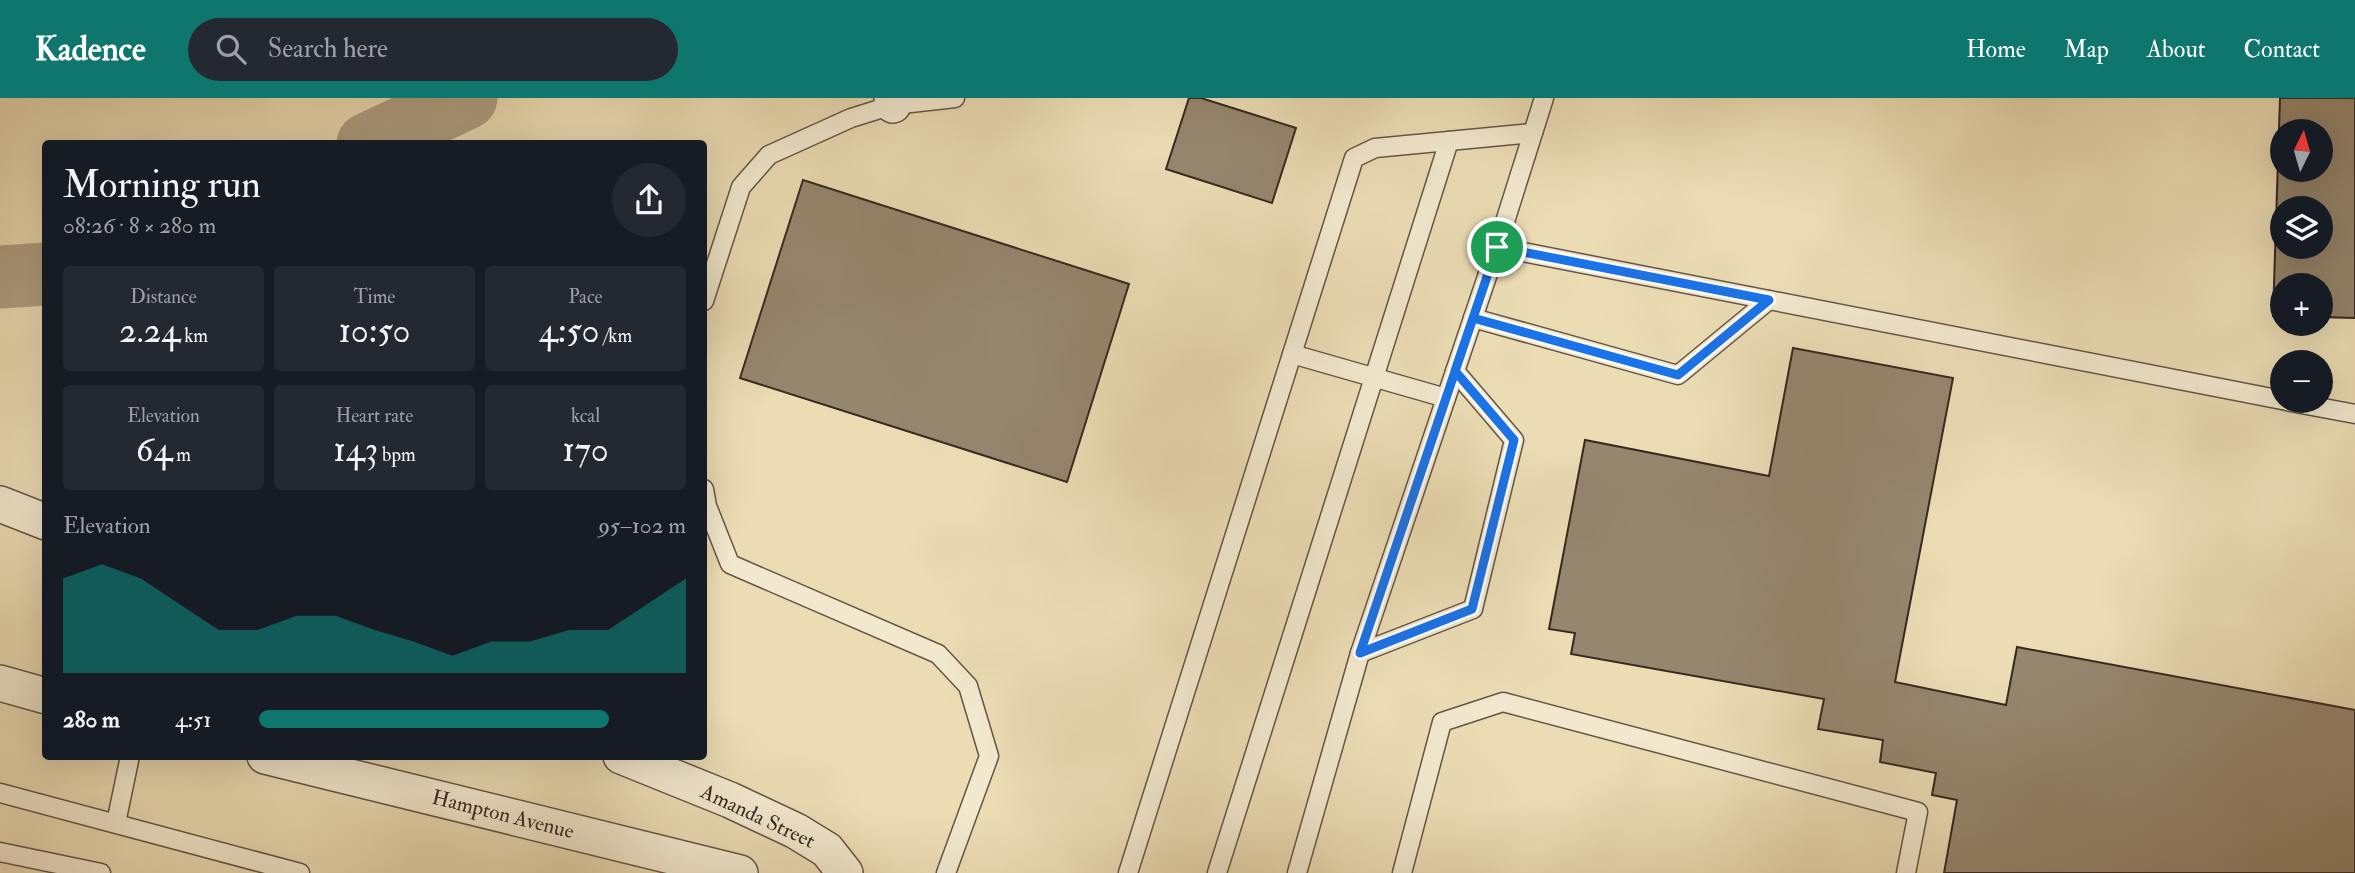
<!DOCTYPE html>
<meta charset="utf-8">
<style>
body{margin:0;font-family:"IM FELL Double Pica",serif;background:#242831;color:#f1f3f6;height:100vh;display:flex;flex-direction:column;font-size:26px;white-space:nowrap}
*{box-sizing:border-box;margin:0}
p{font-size:23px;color:#9ea1a6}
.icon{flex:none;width:38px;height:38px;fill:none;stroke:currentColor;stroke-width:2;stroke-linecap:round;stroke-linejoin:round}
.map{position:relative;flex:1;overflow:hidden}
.sheet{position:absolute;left:42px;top:42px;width:665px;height:620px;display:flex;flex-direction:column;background:#171b24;border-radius:7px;box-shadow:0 7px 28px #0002}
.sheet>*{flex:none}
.needle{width:46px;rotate:5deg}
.buttons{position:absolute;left:2270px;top:21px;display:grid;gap:14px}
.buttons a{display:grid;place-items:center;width:63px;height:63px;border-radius:50%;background:#171b24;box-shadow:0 7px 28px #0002;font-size:35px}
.pin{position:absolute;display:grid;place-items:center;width:60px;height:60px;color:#fff;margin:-30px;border:4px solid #fff;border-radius:50%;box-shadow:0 2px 7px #0007}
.round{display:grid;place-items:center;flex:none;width:74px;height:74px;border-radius:37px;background:#242831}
.overview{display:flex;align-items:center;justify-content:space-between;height:119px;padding:0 21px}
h1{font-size:38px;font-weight:600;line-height:52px}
.stats{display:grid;grid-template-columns:repeat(3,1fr);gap:10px;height:119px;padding:7px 21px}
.stats div{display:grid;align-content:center;border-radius:7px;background:#242831;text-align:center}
.stats b{font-size:35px;font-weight:600}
.stats small{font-size:19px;font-weight:400}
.stats p{font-size:19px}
.chart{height:196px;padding:14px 21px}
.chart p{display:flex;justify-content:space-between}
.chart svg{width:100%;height:126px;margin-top:7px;fill:#0f766e;opacity:.7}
ul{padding:0 21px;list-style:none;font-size:23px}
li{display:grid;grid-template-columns:112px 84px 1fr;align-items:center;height:52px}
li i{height:18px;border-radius:9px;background:#0f766e}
header{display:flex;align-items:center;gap:42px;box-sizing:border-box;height:98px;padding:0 35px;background:#0f766e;color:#fff}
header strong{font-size:33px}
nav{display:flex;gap:38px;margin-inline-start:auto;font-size:24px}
.search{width:490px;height:63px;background:#242831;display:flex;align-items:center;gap:18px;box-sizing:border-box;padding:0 24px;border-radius:38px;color:#9ea1a6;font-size:26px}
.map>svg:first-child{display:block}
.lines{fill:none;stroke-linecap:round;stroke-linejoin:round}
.river{stroke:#ae9f82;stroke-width:63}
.building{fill:#95866e;stroke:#372822;stroke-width:2;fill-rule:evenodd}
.service-casing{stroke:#645546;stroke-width:21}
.minor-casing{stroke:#645546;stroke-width:38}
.service{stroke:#f2e8ce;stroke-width:18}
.minor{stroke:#f2e8ce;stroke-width:35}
.route-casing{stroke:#fff;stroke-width:14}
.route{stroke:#1a73e8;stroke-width:9}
.labels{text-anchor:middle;stroke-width:6;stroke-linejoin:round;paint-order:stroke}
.street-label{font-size:21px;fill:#372822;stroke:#f2e8ce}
</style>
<header>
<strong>Kadence</strong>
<div class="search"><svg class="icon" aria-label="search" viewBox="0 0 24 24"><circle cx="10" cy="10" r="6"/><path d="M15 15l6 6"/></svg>Search here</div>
<nav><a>Home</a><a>Map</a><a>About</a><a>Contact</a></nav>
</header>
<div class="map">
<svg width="2355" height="775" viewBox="0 0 2355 775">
<rect width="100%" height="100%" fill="#ebdcb4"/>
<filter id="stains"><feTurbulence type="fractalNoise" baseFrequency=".00286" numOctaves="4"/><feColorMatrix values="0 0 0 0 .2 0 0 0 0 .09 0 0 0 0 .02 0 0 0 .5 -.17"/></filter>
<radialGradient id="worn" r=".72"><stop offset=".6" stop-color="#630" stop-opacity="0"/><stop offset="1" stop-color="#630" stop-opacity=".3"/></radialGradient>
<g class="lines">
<g class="river">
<polyline points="368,46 466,0"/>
<polyline points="0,179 46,176"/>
</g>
</g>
<g class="building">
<polygon points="1189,0 1201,0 1296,30 1272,105 1166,71"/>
<path d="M2280 0H2355V220L2320 219V187H2282V218H2273ZM2282 33H2320V72H2282ZM2282 110H2320V149H2282Z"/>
<polygon points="803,82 1129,186 1067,384 740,280"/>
<polygon points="1793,250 1953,280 1895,584 2006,607 2017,549 2355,612 2355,775 1944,775 1957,702 1932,697 1936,675 1880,664 1883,642 1818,631 1824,601 1571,556 1575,535 1549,531 1585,342 1769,378"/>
</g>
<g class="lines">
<defs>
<g id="service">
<polyline points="1497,149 2282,302"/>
<polyline points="704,203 741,89 769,57 851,20 893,7 955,0"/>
<polyline points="1473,220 1678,277 1769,202"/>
<polyline points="1292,256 1446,300"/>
<polyline points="2286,303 2355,316"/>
<polyline points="704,391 707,408 730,466 938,556 968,588 989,658 946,775"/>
<polyline points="1360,555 1473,511 1514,342 1455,273"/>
<polyline points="0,695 300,775"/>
<polyline points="116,725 130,658"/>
<polyline points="0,754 101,775"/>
<polyline points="1128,775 1354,60 1375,50 1533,35"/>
<polyline points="1217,775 1449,43"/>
<polyline points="1297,775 1360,555 1497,149 1544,0"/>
<polyline points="1402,775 1442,624 1503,604 1918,714 1906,775"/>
</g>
<g id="minor">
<polyline points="892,0 893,7"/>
<polyline points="0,406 46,424"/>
<polyline points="0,585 46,598"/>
<polyline points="265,658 740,775"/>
<polyline points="621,658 730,702 796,733 827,752 845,775"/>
</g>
</defs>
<use href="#service" class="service-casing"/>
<use href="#minor" class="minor-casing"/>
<use href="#service" class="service"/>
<use href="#minor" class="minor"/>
</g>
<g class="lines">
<defs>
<polyline id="route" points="1497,149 1360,555 1472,511 1514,342 1455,273 1473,220 1678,277 1769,202 1497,149"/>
</defs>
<use href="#route" class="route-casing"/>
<use href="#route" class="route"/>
</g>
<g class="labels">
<g class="street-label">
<text transform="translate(503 716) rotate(14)" y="7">Hampton Avenue</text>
<text transform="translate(758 718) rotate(25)" y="7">Amanda Street</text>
</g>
</g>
<rect width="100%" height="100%" filter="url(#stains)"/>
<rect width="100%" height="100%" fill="url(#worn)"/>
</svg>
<div class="buttons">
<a><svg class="needle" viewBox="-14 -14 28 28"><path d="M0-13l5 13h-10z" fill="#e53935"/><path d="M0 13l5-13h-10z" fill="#9ea1a6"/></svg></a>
<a><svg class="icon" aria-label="layers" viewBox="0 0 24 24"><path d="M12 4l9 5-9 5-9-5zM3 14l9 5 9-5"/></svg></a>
<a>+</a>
<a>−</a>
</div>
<div class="pin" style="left:1497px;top:149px;background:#1e9e55"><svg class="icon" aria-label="arrive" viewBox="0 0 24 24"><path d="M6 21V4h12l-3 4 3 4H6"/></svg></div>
<section class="sheet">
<div class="overview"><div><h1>Morning run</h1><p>08:26 · 8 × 280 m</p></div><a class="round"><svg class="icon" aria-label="share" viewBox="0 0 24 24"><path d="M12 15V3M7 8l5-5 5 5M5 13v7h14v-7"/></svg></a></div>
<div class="stats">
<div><p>Distance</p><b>2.24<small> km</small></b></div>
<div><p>Time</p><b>10:50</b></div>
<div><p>Pace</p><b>4:50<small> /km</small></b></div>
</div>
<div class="stats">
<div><p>Elevation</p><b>64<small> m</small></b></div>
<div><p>Heart rate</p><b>143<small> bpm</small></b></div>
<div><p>kcal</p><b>170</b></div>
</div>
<div class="chart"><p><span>Elevation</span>95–102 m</p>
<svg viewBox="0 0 160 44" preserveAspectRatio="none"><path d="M0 44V11L10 6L20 11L30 20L40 29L50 29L60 24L70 24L80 29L90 33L100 38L110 33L120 33L130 29L140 29L150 20L160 11V44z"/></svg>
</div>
<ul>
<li><b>280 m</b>4:51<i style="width:82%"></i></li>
</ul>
</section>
</div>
